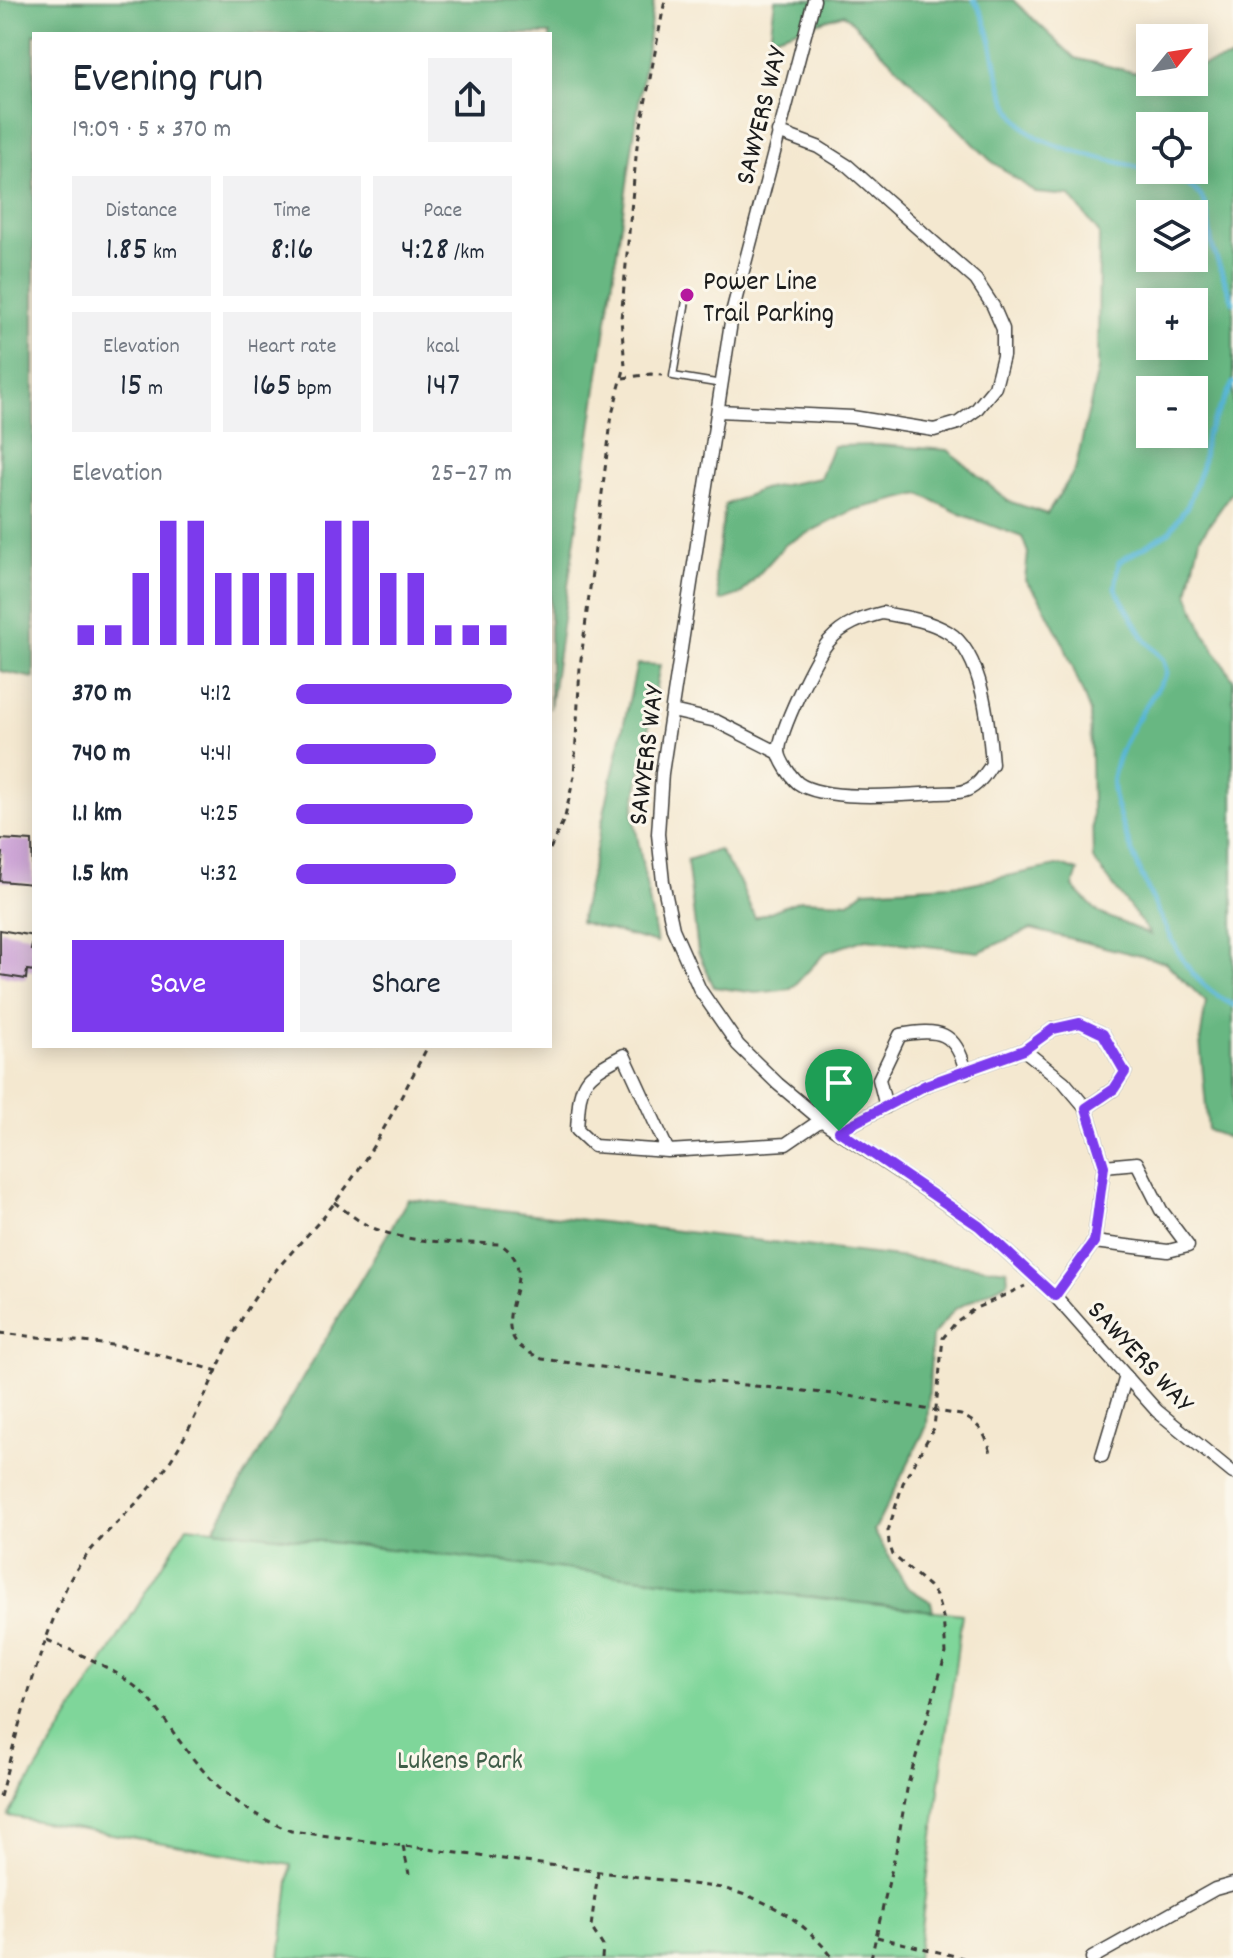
<!DOCTYPE html>
<meta charset="utf-8">
<style>
body{margin:0;font-family:Dekko,sans-serif;background:#f2f2f3;color:#1f2937;height:100vh;display:flex;flex-direction:column;font-size:30px;white-space:nowrap}
*{box-sizing:border-box;margin:0}
p{font-size:26px;color:#747a83}
.icon{flex:none;width:44px;height:44px;fill:none;stroke:currentColor;stroke-width:2;stroke-linecap:round;stroke-linejoin:round}
.map{position:relative;flex:1;overflow:hidden}
.details{position:absolute;left:32px;top:32px;width:520px;height:1016px;display:flex;flex-direction:column;background:#fff;border-radius:0px;box-shadow:0 4px 20px #0003}
.details>*{flex:none}
.needle{width:52px;rotate:60deg}
.fabs{position:absolute;left:1136px;top:24px;display:grid;gap:16px}
.fabs a{display:grid;place-items:center;width:72px;height:72px;border-radius:0px;background:#fff;box-shadow:0 4px 20px #0003;font-size:40px}
.pin{position:absolute;display:grid;place-items:center;width:68px;height:68px;color:#fff;margin:-82px -34px;border-radius:50% 50% 50% 0;rotate:-45deg;box-shadow:0 0 8px #0007}
.pin .icon{rotate:45deg}
.round{display:grid;place-items:center;flex:none;width:84px;height:84px;border-radius:0px;background:#f2f2f3}
.overview{display:flex;align-items:center;justify-content:space-between;height:136px;padding:0 40px}
h1{font-size:44px;font-weight:600;line-height:60px}
.metrics{display:grid;grid-template-columns:repeat(3,1fr);gap:12px;height:136px;padding:8px 40px}
.metrics div{display:grid;align-content:center;border-radius:0px;background:#f2f2f3;text-align:center}
.metrics b{font-size:34px;font-weight:600}
.metrics small{font-size:22px;font-weight:400}
.metrics p{font-size:22px}
.chart{height:224px;padding:16px 40px}
.chart p{display:flex;justify-content:space-between}
.chart svg{width:100%;height:144px;margin-top:8px;stroke:#7c3aed;stroke-width:6}
.cta{display:flex;gap:16px;margin-top:auto;padding:16px 40px}
.cta a{flex:1;height:92px;border-radius:0px;background:#7c3aed;color:#fff;font-size:32px;font-weight:600;line-height:92px;text-align:center}
.cta a+a{background:#f2f2f3;color:#1f2937}
ul{padding:0 40px;list-style:none;font-size:26px}
li{display:grid;grid-template-columns:128px 96px 1fr;align-items:center;height:60px}
li i{height:20px;border-radius:10px;background:#7c3aed}
.map>svg:first-child{display:block}
.green{fill:#7fd69a;stroke:#4e795b;stroke-width:2}
.forest{fill:#67b782;stroke:#426a4f;stroke-width:2;fill-rule:evenodd}
.lines{fill:none;stroke-linecap:round;stroke-linejoin:round}
.stream{stroke:#57b6d5;stroke-width:5}
.building{fill:#c89cd3}
.service-casing{stroke:#3c3b37;stroke-width:9}
.minor-casing{stroke:#3c3b37;stroke-width:15}
.path{stroke:#3c3b37;stroke-width:3;stroke-dasharray:6 6;stroke-linecap:butt}
.service{stroke:#fff;stroke-width:6}
.minor{stroke:#fff;stroke-width:12}
.route-casing{stroke:#fff;stroke-width:16}
.route{stroke:#7c3aed;stroke-width:10}
.poi-dot{fill:#b5179e;stroke:#fbf7ec;stroke-width:3}
.labels{text-anchor:middle;stroke-width:6;stroke-linejoin:round;paint-order:stroke}
.street-label{font-size:28px;fill:#1c1c1c;stroke:#fbf7ec}
.poi-label{font-size:28px;fill:#1c1c1c;stroke:#fbf7ec;text-anchor:start}
.park-label{font-size:28px;fill:#3f5d48;stroke:#fbf7ec}
</style>
<div class="map">
<svg width="1233" height="1958" viewBox="0 0 1233 1958">
<rect width="100%" height="100%" fill="#fbf7ec"/>
<filter id="ink" filterUnits="userSpaceOnUse"><feTurbulence type="fractalNoise" baseFrequency=".0125" numOctaves="2"/><feDisplacementMap in="SourceGraphic" scale="16" xChannelSelector="R" yChannelSelector="G"/><feConvolveMatrix kernelMatrix="1 2 1 2 8 2 1 2 1" color-interpolation-filters="sRGB"/></filter>
<filter id="wash" filterUnits="userSpaceOnUse"><feTurbulence type="fractalNoise" baseFrequency=".006" numOctaves="4" result="noise"/><feDisplacementMap in="SourceGraphic" scale="32" xChannelSelector="R" yChannelSelector="G"/><feGaussianBlur stdDeviation="1.8" result="paint"/><feColorMatrix in="noise" values="0 0 0 0 0 0 0 0 0 0 0 0 0 0 0 0 0 1.4 0 .05"/><feComposite in="paint" operator="in"/></filter>
<g filter="url(#wash)">
<rect width="100%" height="100%" fill="#f4e8d0"/>
<polygon class="green" points="187,1526 962,1614 917,1958 280,1958 291,1865 8,1816"/>
<g class="forest">
<polygon points="0,0 654,0 550,708 550,34 34,34 34,678 0,671"/>
<path d="M775 0H1013L1075 58 1133 72 1150 71V82H1194V67L1233 58V491L1200 538 1188 593 1204 633 1233 679V1140L1208 1130 1200 1041 1206 1002 1165 962 1031 929 979 952 866 939 826 952 791 989 756 993 714 987 698 952 687 860 719 850 739 881 755 918 800 900 849 902 864 890 968 884 1061 865 1078 871 1073 887 1099 913 1151 935 1093 859 1090 712 1064 645 1039 597 1025 580 1028 553 1022 537 963 515 920 494 853 510 786 544 741 594 720 601 715 574 725 505 762 489 820 478 833 446 879 445 948 450 1008 501 1047 514 1075 470 1098 370 1099 233 1070 196 1036 193 990 160 844 14 770 38ZM1150 126H1194V170H1150ZM1150 214H1194V258H1150ZM1150 302H1194V346H1150ZM1150 390H1194V434H1150Z"/>
<polygon points="637,664 660,665 633,813 657,943 580,922"/>
<polygon points="408,1199 1007,1270 1008,1282 955,1309 932,1336 927,1426 874,1531 907,1587 931,1602 933,1611 214,1529"/>
</g>
<g class="lines">
<g class="stream">
<path d="M974 0C1002 41 988 99 1031 133 1068 161 1190 165 1204 202 1209 215 1209 231 1212 245 1218 264 1226 283 1233 302"/>
<path d="M1233 383 1206 435 1202 466 1188 505 1169 532 1119 562 1115 588 1145 640 1163 659 1167 673C1147 706 1120 739 1113 777 1107 807 1165 930 1183 960 1195 979 1214 995 1233 1005"/>
</g>
</g>
<g id="blocks">
<g class="building">
<polygon points="0,839 32,841 33,884 0,881 3,853 0,853"/>
<polygon points="0,930 34,936 31,950 34,950 34,971 27,970 26,979 0,975"/>
</g>
</g>
</g>
<g filter="url(#ink)">
<use href="#blocks" fill-opacity="0" stroke="#3c3b37" stroke-width="2"/>
<g class="lines">
<defs>
<polyline id="service" points="687,295 673,376 722,384"/>
<g id="minor">
<polyline points="814,0 733,309 662,773 658,834 663,882 673,929 700,990 738,1045 778,1084 821,1120 979,1226 1055,1296 1157,1411 1233,1473"/>
<polyline points="718,411 852,417 934,430 958,423 976,410 995,387 1003,356 1003,329 993,306 976,280 848,166 818,147 778,132"/>
<path d="M882 613C904 617 928 620 948 632 983 653 989 726 992 764 986 773 978 786 967 790 959 794 946 792 937 793 905 795 824 802 798 783 791 777 780 761 779 752 779 732 815 657 829 641 843 625 862 618 882 613Z"/>
<polyline points="672,711 716,721 779,753"/>
<polyline points="1024,1050 1064,1082 1086,1108 1104,1166 1094,1242 1055,1296"/>
<path d="M886 1107 879 1079 900 1035C939 1028 956 1031 966 1072"/>
<polyline points="839,1131 926,1085 1024,1050 1053,1029 1080,1023 1103,1034 1125,1072 1114,1089 1086,1108"/>
<path d="M668 1151 624 1055C580 1078 580 1081 577 1130L594 1146 668 1151 786 1144 821 1120"/>
<polyline points="1094,1242 1168,1251 1188,1246 1161,1210 1137,1163 1104,1166"/>
<polyline points="1102,1456 1126,1376"/>
<polyline points="1092,1958 1215,1889 1233,1884"/>
</g>
</defs>
<use href="#service" class="service-casing"/>
<use href="#minor" class="minor-casing"/>
<g class="path">
<polyline points="623,378 651,374 662,375"/>
<polyline points="550,849 565,817 574,776 580,667 612,414 625,366 621,319 637,146 665,0"/>
<path d="M334 1202C344 1210 354 1218 365 1224 405 1245 456 1242 500 1244 543 1271 493 1310 516 1342 523 1351 533 1354 542 1359L706 1381 843 1395 961 1415C980 1424 985 1433 991 1453"/>
<polyline points="0,1333 130,1347 218,1371"/>
<path d="M47 1640C82 1655 115 1668 144 1694 157 1706 167 1724 178 1739 211 1784 238 1810 291 1831L722 1888C771 1901 801 1918 833 1958"/>
<path d="M0 1797C18 1727 37 1655 66 1588 86 1545 126 1518 155 1482 198 1428 215 1362 250 1305 276 1264 314 1232 342 1193 376 1147 402 1096 428 1046"/>
<polyline points="403,1846 409,1874"/>
<polyline points="598,1872 591,1927 603,1946 602,1958"/>
<polyline points="877,1937 963,1958"/>
<polyline points="871,1958 896,1851 908,1784 946,1653 943,1617 936,1596 929,1586 893,1555 889,1543 888,1531 903,1483 934,1428 943,1338 957,1321 974,1309 1025,1286"/>
</g>
<use href="#service" class="service"/>
<use href="#minor" class="minor"/>
</g>
</g>
<g class="lines" filter="url(#ink)">
<defs>
<polygon id="route" points="1080,1023 1103,1034 1125,1072 1114,1089 1086,1108 1104,1166 1094,1242 1055,1296 979,1226 839,1131 926,1085 1024,1050 1053,1029"/>
</defs>
<use href="#route" class="route-casing"/>
<use href="#route" class="route"/>
</g>
<circle class="poi-dot" cx="687" cy="295" r="8"/>
<g class="labels">
<g class="street-label">
<text transform="translate(759 115) rotate(-76)" y="10">SAWYERS WAY</text>
<text transform="translate(644 755) rotate(-83)" y="10">SAWYERS WAY</text>
<text transform="translate(1142 1355) rotate(47)" y="10">SAWYERS WAY</text>
</g>
<g class="poi-label">
<text x="703" y="289">Power Line<tspan x="703" dy="32">Trail Parking</tspan></text>
</g>
<g class="park-label">
<text x="460" y="1768">Lukens Park</text>
</g>
</g>
</svg>
<div class="fabs">
<a><svg class="needle" viewBox="-14 -14 28 28"><path d="M0-13l5 13h-10z" fill="#e53935"/><path d="M0 13l5-13h-10z" fill="#747a83"/></svg></a>
<a><svg class="icon" aria-label="locate" viewBox="0 0 24 24"><circle cx="12" cy="12" r="6"/><path d="M12 2v4M12 18v4M2 12h4M18 12h4"/></svg></a>
<a><svg class="icon" aria-label="layers" viewBox="0 0 24 24"><path d="M12 4l9 5-9 5-9-5zM3 14l9 5 9-5"/></svg></a>
<a>+</a>
<a>−</a>
</div>
<div class="pin" style="left:839px;top:1131px;background:#1e9e55"><svg class="icon" aria-label="arrive" viewBox="0 0 24 24"><path d="M6 21V4h12l-3 4 3 4H6"/></svg></div>
<section class="details">
<div class="overview"><div><h1>Evening run</h1><p>19:09 · 5 × 370 m</p></div><a class="round"><svg class="icon" aria-label="share" viewBox="0 0 24 24"><path d="M12 15V3M7 8l5-5 5 5M5 13v7h14v-7"/></svg></a></div>
<div class="metrics">
<div><p>Distance</p><b>1.85<small> km</small></b></div>
<div><p>Time</p><b>8:16</b></div>
<div><p>Pace</p><b>4:28<small> /km</small></b></div>
</div>
<div class="metrics">
<div><p>Elevation</p><b>15<small> m</small></b></div>
<div><p>Heart rate</p><b>165<small> bpm</small></b></div>
<div><p>kcal</p><b>147</b></div>
</div>
<div class="chart"><p><span>Elevation</span>25–27 m</p>
<svg viewBox="0 0 160 44" preserveAspectRatio="none"><path d="M5 44V38M15 44V38M25 44V22M35 44V6M45 44V6M55 44V22M65 44V22M75 44V22M85 44V22M95 44V6M105 44V6M115 44V22M125 44V22M135 44V38M145 44V38M155 44V38"/></svg>
</div>
<ul>
<li><b>370 m</b>4:12<i style="width:100%"></i></li>
<li><b>740 m</b>4:41<i style="width:65%"></i></li>
<li><b>1.1 km</b>4:25<i style="width:82%"></i></li>
<li><b>1.5 km</b>4:32<i style="width:74%"></i></li>
</ul>
<div class="cta"><a>Save</a><a>Share</a></div>
</section>
</div>
